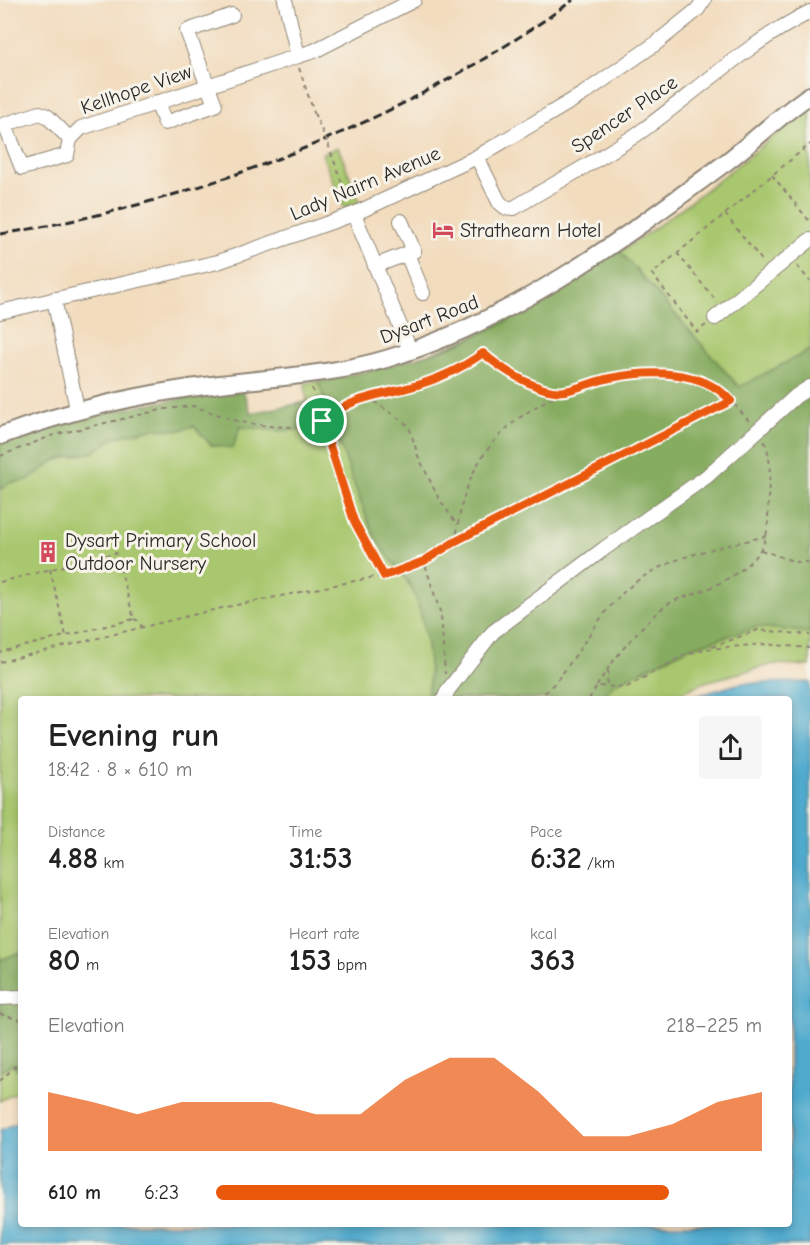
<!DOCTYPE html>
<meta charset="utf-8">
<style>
body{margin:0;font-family:"Comic Neue",sans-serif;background:#f6f6f6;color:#222;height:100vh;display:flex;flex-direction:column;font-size:22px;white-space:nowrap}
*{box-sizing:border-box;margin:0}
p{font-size:20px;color:#767676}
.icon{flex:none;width:33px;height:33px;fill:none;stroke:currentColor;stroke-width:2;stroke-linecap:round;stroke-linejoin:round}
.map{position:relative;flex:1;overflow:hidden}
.details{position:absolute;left:18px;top:696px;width:774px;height:531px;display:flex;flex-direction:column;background:#fff;border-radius:6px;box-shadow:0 3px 9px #0003}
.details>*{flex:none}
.pin{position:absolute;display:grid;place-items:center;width:51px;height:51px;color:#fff;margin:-26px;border:3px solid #fff;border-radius:50%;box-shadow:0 2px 6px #0007}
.round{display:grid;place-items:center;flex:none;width:63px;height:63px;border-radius:6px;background:#f6f6f6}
.overview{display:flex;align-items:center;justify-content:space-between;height:102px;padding:0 30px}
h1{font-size:33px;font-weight:700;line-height:45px}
.figures{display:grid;grid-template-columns:repeat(3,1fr);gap:9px;height:102px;padding:6px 30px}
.figures div{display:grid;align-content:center}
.figures b{font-size:30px;font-weight:700}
.figures small{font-size:16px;font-weight:400}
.figures p{font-size:16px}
.chart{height:168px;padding:12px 30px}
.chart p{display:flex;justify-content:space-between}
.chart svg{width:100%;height:108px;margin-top:6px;fill:#ea580c;opacity:.7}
ul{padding:0 30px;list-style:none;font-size:20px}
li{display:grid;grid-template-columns:96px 72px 1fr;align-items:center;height:45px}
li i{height:15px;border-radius:8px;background:#ea580c}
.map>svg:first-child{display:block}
.green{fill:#a9c76e;stroke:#6a794c;stroke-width:1.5}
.forest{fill:#86ac61;stroke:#586c46;stroke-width:1.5}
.water{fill:#50aace;stroke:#3e6a7c;stroke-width:1.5}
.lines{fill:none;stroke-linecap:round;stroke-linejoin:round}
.minor-casing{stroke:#8e8474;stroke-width:16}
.major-casing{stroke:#8e8474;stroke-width:20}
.path{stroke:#8e8474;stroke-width:2;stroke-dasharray:4.5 4.5;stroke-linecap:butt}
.minor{stroke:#fff;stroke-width:14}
.major{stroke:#fff;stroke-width:16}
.rail{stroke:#2b2b2b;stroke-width:3;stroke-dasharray:9 4.5;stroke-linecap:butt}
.path-bridge{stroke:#8e8474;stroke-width:2;stroke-dasharray:4.5 4.5;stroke-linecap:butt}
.route-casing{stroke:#fff;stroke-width:12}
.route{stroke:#ea580c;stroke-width:8}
.labels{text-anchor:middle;stroke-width:6;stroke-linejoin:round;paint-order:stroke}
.street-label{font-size:20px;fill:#2b2b2b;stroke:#f7f3e8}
.poi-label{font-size:20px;fill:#2b2b2b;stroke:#f7f3e8;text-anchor:start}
</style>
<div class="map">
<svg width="810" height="1245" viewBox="0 0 810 1245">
<rect width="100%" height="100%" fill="#f7f3e8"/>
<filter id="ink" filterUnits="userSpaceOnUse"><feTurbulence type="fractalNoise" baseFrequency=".0167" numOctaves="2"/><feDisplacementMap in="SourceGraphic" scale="12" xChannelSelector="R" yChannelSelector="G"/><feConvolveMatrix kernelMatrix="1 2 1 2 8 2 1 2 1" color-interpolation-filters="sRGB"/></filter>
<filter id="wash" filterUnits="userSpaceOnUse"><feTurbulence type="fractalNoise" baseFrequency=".008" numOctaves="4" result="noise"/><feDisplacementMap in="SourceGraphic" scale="24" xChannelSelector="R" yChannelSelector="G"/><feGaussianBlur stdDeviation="1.35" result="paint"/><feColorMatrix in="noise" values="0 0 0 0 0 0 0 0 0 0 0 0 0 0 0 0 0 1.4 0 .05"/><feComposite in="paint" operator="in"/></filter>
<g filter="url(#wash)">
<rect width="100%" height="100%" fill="#f2dcbe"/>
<g class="green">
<path d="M810 107V666L774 664 705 682 667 699H21V1090L0 1101V444L192 396 243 391 251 413 307 402 305 383C495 364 666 223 810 107Z"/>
<polygon points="338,147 360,202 344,208 322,154"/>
</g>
<g class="forest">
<path d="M619 250 739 387 810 350V633L758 627 689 648 614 684 601 699H426C435 671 423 602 405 578 394 562 379 548 371 529 352 481 336 431 318 382 366 371 414 362 460 343 517 320 568 284 619 250Z"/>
<path d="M243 391 251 413 308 402 316 429 280 431 240 427 233 448 211 445 194 426 180 430 152 429 115 437 94 452 56 460 28 480 10 483 0 490V444C79 414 160 400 243 391Z"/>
<polygon points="21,952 21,1073 12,1064 0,1072 0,960"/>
</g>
<polygon class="water" points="810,682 810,1245 0,1245 0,1130 21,1121 21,1224 789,1224 789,699 686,699 741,683"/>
</g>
<g filter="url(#ink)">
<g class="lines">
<defs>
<g id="minor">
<polyline points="285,0 298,56 314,51 414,0"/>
<polyline points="157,102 165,123 215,105 187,31 232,15"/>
<polyline points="5,125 22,168 67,155 70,139"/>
<polyline points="0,126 40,113 47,116 70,139 81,128 298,56"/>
<path d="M477 157 499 202 506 208H514C556 182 602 159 643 130 698 90 749 42 810 12"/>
<polyline points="354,214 410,350"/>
<polyline points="407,254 423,293"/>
<polyline points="375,266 414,251 401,221"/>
<polyline points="54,299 77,409"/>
<polyline points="0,312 218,262 354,214 477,157 583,94 655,44 697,10 704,0"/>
<polyline points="715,318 810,240"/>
<polyline points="444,699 448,690 493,632 605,548 706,477 796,396 810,387"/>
<polyline points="0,998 21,997"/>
</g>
<path id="major" d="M0 436C72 409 144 393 220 384 275 377 332 375 386 359 513 321 620 241 725 163 754 141 780 115 810 95"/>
</defs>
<use href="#minor" class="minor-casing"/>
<use href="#major" class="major-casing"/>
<g class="path">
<polyline points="299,68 314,113"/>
<polyline points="328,144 349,203"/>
<polyline points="772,175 810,222"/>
<polyline points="725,214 764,263"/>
<polyline points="677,253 717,302"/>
<polyline points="797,266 810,281"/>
<polyline points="706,325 697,332 652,274 810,144"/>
<polyline points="312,388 354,521 384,575"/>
<path d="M564 391C612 375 693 357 731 400"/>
<polyline points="367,396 409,426 418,456 438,497 457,525"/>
<path d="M0 456 54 435 165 409 193 406 240 422 268 426 291 427 322 421 342 407 367 396 408 388 441 376 483 353C508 376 532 384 564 391 496 425 463 464 456 541"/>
<polyline points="761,550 796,562 810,562"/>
<polyline points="424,561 456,541 731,401 750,422"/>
<polyline points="50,569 66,636"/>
<polyline points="0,582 116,553 134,619 0,652"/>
<polyline points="134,619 139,621 142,627"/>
<polyline points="712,647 758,630 810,635"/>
<polyline points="0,662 217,609 384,575 424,561 441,615 445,674"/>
<polyline points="607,684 609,666"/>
<path d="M597 686C610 662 643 623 665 606 678 597 692 596 707 589 729 580 760 561 766 536 769 525 768 511 768 500 769 480 773 459 764 441"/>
<path d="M538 699C574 669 591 621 627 589 664 556 719 548 766 536"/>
<polyline points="589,699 597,686 627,687 684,655 707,649 764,644 810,648"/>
<polyline points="0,1014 21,1020"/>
<polyline points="0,1081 21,1061"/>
</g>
<use href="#minor" class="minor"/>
<use href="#major" class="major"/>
<path class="rail" d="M0 234C197 204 412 118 573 0"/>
<polyline class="path-bridge" points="314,113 328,144"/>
</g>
</g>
<g class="lines" filter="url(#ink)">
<defs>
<path id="route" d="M483 353C501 369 541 395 565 391 580 388 595 381 610 378 649 370 703 369 731 401L456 541 424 561 384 576 354 521 322 421C354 397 371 397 407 388 434 381 461 369 483 353Z"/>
</defs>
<use href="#route" class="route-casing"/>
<use href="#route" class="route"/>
</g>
<defs>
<symbol id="hotel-bare" viewBox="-9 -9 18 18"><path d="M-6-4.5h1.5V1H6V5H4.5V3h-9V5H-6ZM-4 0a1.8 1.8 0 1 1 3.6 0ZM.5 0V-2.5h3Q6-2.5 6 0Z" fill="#d1495b" stroke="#f7f3e8" stroke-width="2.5" paint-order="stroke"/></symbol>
<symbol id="building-bare" viewBox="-9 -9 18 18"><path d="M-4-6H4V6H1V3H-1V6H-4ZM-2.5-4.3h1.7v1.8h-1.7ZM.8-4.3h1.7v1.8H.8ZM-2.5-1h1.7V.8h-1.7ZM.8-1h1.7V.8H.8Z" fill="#d1495b" stroke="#f7f3e8" stroke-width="2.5" paint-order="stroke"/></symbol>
</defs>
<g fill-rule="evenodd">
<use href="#hotel-bare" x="428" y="215" width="30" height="30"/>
<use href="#building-bare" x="33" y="537" width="30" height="30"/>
</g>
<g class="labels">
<g class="street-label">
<text transform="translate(136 89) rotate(-19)" y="7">Kellhope View</text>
<text transform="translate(624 114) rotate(-34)" y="7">Spencer Place</text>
<text transform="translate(365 183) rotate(-23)" y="7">Lady Nairn Avenue</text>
<text transform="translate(429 319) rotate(-21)" y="7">Dysart Road</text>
</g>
<g class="poi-label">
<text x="460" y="237">Strathearn Hotel</text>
<text x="65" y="547">Dysart Primary School<tspan x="65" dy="23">Outdoor Nursery</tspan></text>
</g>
</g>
</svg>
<div class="pin" style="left:322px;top:421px;background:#1e9e55"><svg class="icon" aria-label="arrive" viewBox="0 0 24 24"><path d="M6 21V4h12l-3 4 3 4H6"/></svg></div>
<section class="details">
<div class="overview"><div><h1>Evening run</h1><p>18:42 · 8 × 610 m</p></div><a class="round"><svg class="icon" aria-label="share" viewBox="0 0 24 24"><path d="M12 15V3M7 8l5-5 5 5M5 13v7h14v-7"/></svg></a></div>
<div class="figures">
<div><p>Distance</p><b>4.88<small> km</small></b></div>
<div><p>Time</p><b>31:53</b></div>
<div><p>Pace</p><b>6:32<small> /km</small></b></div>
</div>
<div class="figures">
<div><p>Elevation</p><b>80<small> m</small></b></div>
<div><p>Heart rate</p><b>153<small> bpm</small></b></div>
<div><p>kcal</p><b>363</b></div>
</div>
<div class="chart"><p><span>Elevation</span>218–225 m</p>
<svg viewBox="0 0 160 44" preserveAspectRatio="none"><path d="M0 44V20L10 24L20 29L30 24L40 24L50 24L60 29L70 29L80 15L90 6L100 6L110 20L120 38L130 38L140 33L150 24L160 20V44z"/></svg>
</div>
<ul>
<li><b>610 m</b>6:23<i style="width:83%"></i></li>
</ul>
</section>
</div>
